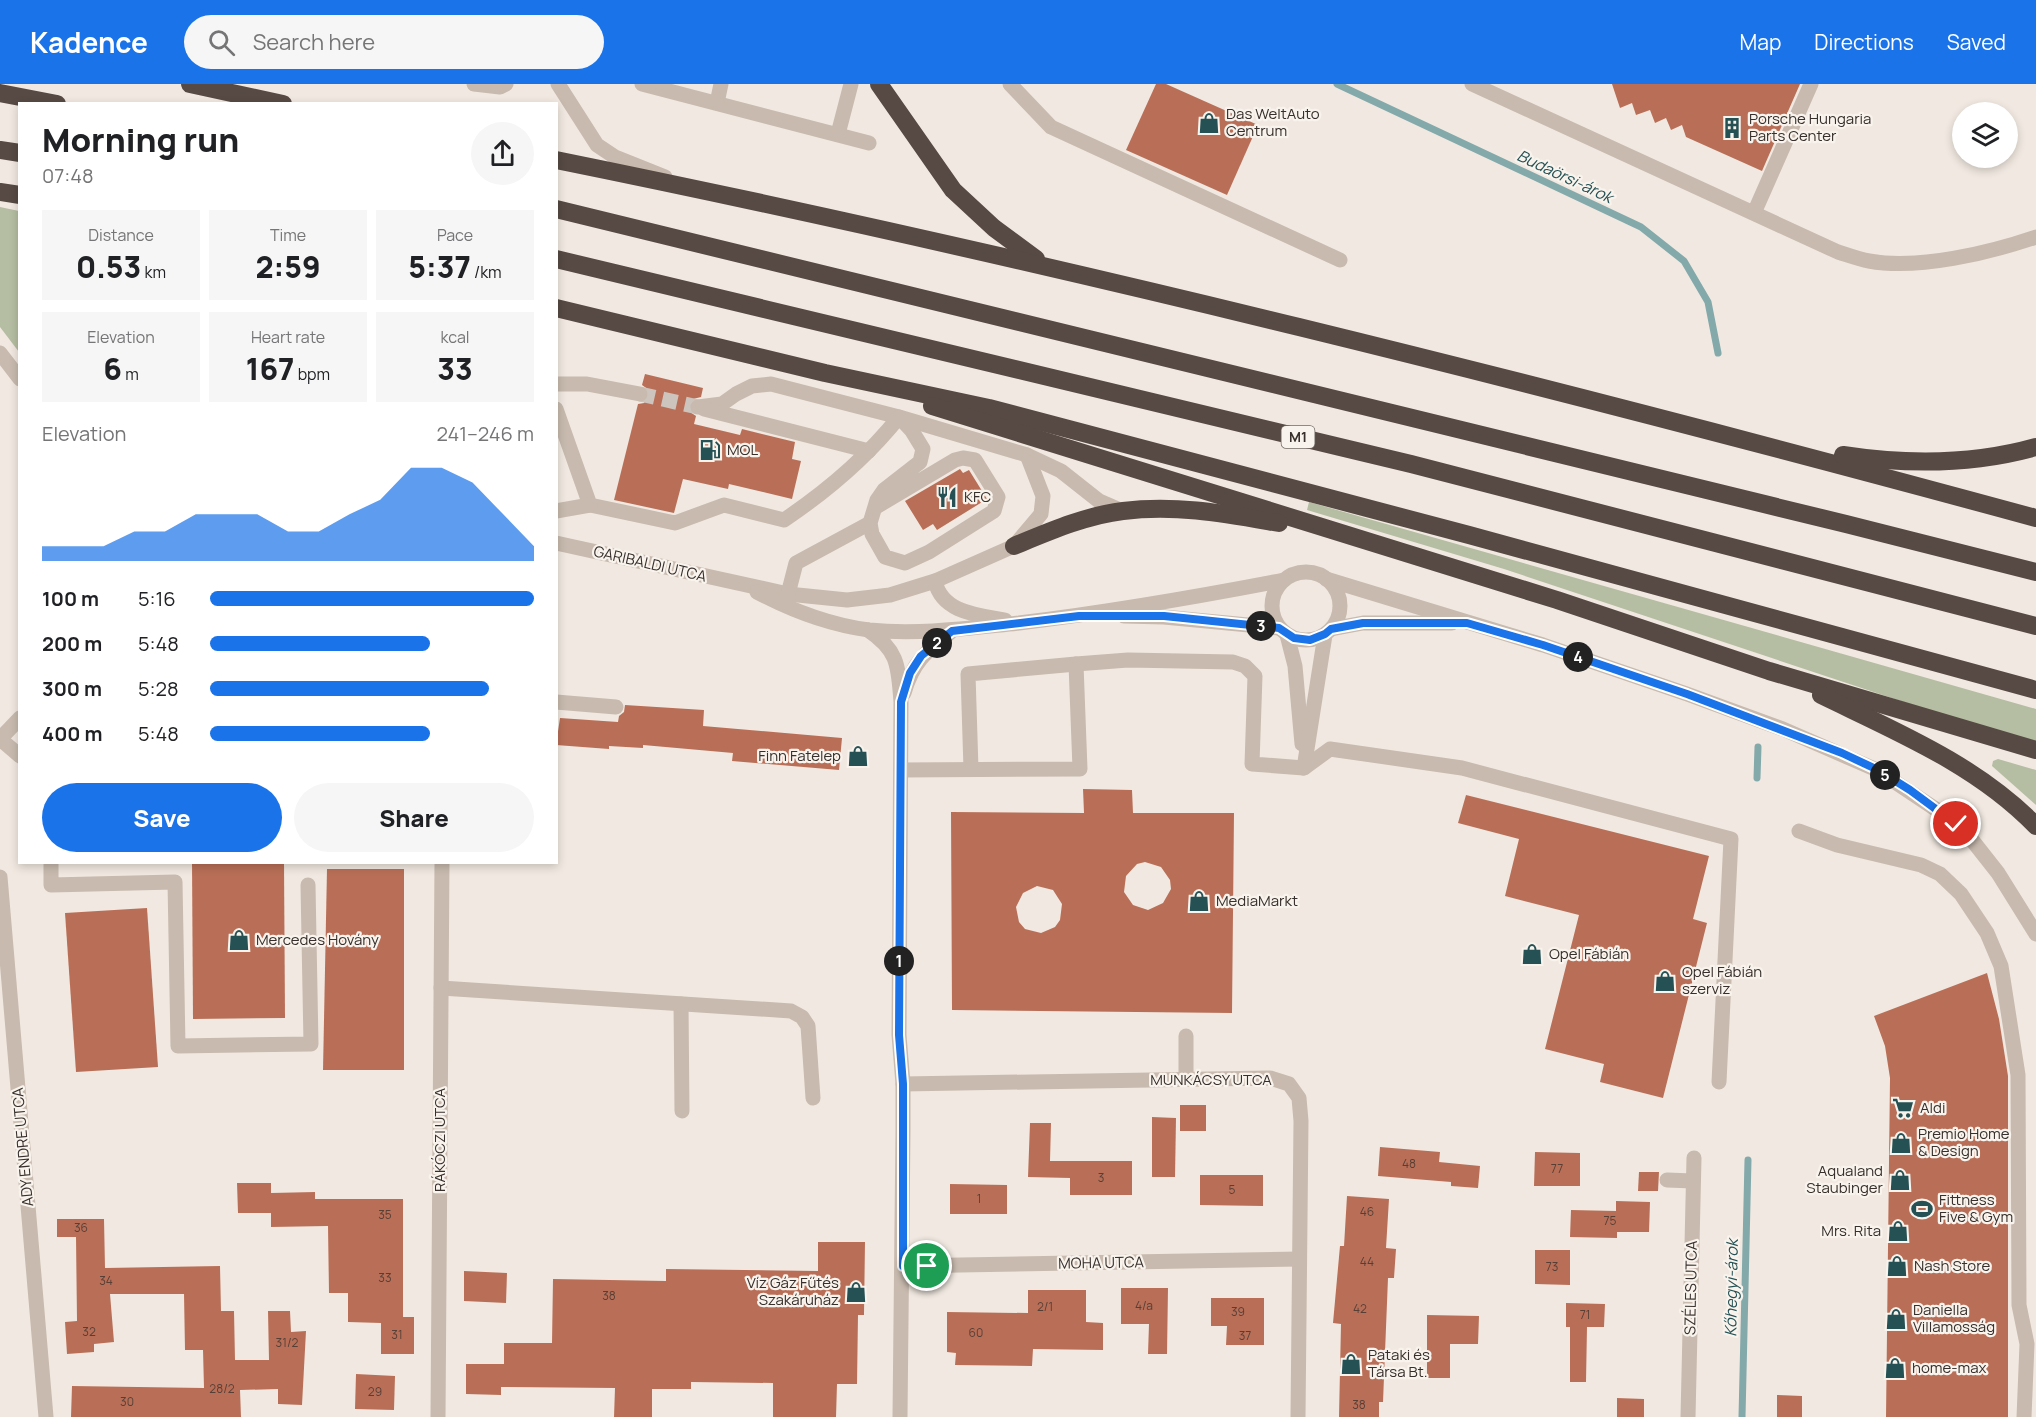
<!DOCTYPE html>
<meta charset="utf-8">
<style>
body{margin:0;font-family:Manrope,sans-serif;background:#f6f6f6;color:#202124;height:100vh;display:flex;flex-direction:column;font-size:22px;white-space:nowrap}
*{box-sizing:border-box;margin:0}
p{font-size:20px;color:#757577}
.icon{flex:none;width:33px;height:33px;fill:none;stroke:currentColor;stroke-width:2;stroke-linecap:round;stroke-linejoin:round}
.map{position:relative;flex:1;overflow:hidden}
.sheet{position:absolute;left:18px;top:18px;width:540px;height:762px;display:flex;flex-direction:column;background:#fff;border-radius:0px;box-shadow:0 3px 9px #0003}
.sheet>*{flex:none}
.buttons{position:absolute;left:1952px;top:18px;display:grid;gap:12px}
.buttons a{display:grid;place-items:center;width:66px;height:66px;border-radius:50%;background:#fff;box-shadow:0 3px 9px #0003;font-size:30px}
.pin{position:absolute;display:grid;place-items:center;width:51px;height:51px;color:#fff;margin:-26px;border:3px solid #fff;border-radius:50%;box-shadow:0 2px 6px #0007}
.km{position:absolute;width:30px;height:30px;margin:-15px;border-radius:50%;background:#222;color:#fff;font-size:16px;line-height:30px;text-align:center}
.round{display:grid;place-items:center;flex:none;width:63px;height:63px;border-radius:32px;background:#f6f6f6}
.summary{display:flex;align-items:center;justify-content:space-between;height:102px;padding:0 24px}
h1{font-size:33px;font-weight:800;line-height:45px}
.figures{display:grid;grid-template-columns:repeat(3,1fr);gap:9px;height:102px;padding:6px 24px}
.figures div{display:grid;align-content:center;border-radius:0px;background:#f6f6f6;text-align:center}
.figures b{font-size:30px;font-weight:800}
.figures small{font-size:16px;font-weight:400}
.figures p{font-size:16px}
.chart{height:168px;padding:12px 24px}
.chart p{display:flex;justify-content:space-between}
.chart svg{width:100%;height:108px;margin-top:6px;fill:#1a73e8;opacity:.7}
.primary-button{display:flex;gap:12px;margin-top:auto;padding:12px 24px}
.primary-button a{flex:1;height:69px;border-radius:36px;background:#1a73e8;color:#fff;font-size:24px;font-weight:800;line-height:69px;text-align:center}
.primary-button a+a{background:#f6f6f6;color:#202124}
ul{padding:0 24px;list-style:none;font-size:20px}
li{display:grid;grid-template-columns:96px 72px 1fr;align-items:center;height:45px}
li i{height:15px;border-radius:8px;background:#1a73e8}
header{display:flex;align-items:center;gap:36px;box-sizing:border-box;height:84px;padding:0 30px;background:#1a73e8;color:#fff}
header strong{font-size:28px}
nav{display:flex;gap:33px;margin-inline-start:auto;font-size:21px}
.search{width:420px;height:54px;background:#f6f6f6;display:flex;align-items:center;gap:15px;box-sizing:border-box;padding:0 21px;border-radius:33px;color:#757577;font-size:22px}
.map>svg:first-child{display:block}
.green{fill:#b5bea2}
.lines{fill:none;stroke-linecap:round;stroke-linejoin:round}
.stream{stroke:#83a9ab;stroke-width:7}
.building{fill:#b96f57;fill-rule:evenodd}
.minor-tunnel{stroke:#ccc4bd;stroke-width:15;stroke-dasharray:15 8;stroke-linecap:butt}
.minor{stroke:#c8baae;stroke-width:15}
.highway{stroke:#574a44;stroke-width:18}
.route-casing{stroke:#fff;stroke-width:12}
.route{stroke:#1a73e8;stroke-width:8}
.labels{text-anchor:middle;stroke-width:4.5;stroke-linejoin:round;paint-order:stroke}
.number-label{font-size:12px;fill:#583f36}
.shield{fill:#f9f3ed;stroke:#716a65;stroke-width:1.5}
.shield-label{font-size:14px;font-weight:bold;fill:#372f2b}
.poi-label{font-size:15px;fill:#372f2b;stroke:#f9f3ed;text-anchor:start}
.street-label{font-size:15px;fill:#372f2b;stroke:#f9f3ed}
.water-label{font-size:16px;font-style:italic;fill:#255154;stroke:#f9f3ed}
</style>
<header>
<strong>Kadence</strong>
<div class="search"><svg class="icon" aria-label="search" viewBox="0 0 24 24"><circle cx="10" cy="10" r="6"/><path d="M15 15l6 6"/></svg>Search here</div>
<nav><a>Map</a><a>Directions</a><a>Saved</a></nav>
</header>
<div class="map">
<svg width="2036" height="1333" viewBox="0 0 2036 1333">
<rect width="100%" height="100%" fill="#f1e9e1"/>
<g class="green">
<polygon points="0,123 19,127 19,268 0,243"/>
<polygon points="1309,418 2036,625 2036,657 1973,641 1504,485 1307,426"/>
<polygon points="1998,675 2036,686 2036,721 1992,682 1993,677"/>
</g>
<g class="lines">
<g class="stream">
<polyline points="1337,0 1641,143 1684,177 1708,218 1718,269"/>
<polyline points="1757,694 1758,663"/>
<polyline points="1742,1333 1748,1076"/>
</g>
</g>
<g class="building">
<polygon points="1156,0 1166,0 1258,41 1227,111 1126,66"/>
<polygon points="1612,0 1800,0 1762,87 1686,53 1682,41 1671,46 1666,34 1655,39 1650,26 1636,31 1632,19 1620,24"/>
<polygon points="645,290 703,304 701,313 693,315 689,320 690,328 696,332 694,340 740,351 742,345 795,358 792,375 801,377 792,415 729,400 728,405 683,395 674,429 614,416 638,320 644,319 649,312 649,306 642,301"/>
<polygon points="960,385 963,389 969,386 987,415 937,446 933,440 923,446 905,417"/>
<polygon points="625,621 704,626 703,642 842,654 839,686 732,677 733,669 643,661 643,664 609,662 609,665 556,661 560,634 618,638 619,632 624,628"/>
<path d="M1083 705 1132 706 1133 729H1234L1232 929 952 926 951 728 1084 729ZM1145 778 1161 783 1170 796 1171 805 1163 819 1148 826 1133 821 1124 808 1126 792 1137 780ZM1037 802 1053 806 1062 820 1060 836 1055 843 1041 849 1025 845 1019 838 1016 823 1023 809Z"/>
<polygon points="1466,711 1709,772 1693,835 1707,839 1663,1014 1600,998 1604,980 1545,965 1579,831 1505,812 1519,755 1458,739"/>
<polygon points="192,778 284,778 285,934 193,935"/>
<polygon points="327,785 404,785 404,986 323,986"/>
<polygon points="147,824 158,983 76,988 65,829"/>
<polygon points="1987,889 1999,935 2008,992 2008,1333 1886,1333 1890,994 1885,962 1874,932"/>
<rect x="1180" y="1021" width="26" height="26"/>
<polygon points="1152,1033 1176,1034 1175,1093 1152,1093"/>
<polygon points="1030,1039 1051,1039 1050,1077 1132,1077 1132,1111 1070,1111 1070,1094 1028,1093"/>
<polygon points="1380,1063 1440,1068 1439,1078 1480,1082 1478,1104 1451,1102 1451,1098 1378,1092"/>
<polygon points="1535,1068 1580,1069 1580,1102 1534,1102"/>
<polygon points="1639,1088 1659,1088 1658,1107 1638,1107"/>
<polygon points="1200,1091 1263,1091 1263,1122 1200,1121"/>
<polygon points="237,1099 271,1099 271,1109 315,1108 315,1115 403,1115 403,1233 414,1233 414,1270 381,1270 381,1239 348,1238 348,1209 329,1209 328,1142 271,1143 271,1129 238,1129"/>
<polygon points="950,1100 1007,1101 1007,1130 950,1130"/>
<polygon points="1347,1112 1389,1115 1386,1164 1396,1165 1394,1194 1388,1194 1383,1318 1379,1318 1379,1333 1339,1333 1341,1240 1333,1239 1340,1162 1344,1162"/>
<polygon points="1616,1117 1650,1118 1649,1148 1617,1148 1617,1154 1570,1153 1571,1126 1616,1127"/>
<polygon points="57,1135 104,1135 105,1184 220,1182 221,1227 234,1227 235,1276 269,1276 268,1227 290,1227 291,1248 306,1247 302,1321 278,1320 278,1305 240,1306 241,1333 71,1333 72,1302 204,1304 203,1266 185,1266 184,1210 110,1210 114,1258 94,1260 94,1268 67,1270 65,1238 77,1237 76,1153 57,1153"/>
<polygon points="818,1158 865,1158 864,1231 858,1231 857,1300 837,1300 836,1333 773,1333 773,1299 691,1298 691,1305 652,1305 652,1333 614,1333 615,1304 501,1303 501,1311 466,1310 466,1280 504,1280 504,1259 552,1259 553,1195 666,1197 666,1185 818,1187"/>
<polygon points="1535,1166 1570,1166 1570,1201 1535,1200"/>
<polygon points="464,1187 507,1189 506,1219 464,1217"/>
<polygon points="1121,1204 1168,1204 1167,1270 1148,1270 1149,1240 1121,1240"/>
<polygon points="1028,1206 1086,1206 1086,1238 1103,1239 1103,1266 1033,1265 1032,1282 955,1281 956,1269 947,1268 947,1228 1028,1229"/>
<polygon points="1211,1214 1264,1214 1264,1261 1226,1261 1227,1242 1211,1242"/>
<polygon points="1566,1219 1605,1220 1604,1243 1587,1243 1586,1298 1570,1298 1570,1243 1566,1243"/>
<polygon points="1427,1231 1479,1232 1478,1260 1450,1260 1450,1294 1427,1294"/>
<polygon points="356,1290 395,1292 394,1326 355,1325"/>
<polygon points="1777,1311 1802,1312 1802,1333 1777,1333"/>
<polygon points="1617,1314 1644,1315 1644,1333 1617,1333"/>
</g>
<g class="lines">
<polyline class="minor-tunnel" points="640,310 698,323"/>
<g class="minor">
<polyline points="474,0 500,3 506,0"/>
<polyline points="558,0 597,61 615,73 665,93"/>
<polyline points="642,0 869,59"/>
<polyline points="1010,0 1051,43 1340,176"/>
<path d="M1472 0 1838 168C1848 171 1858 175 1869 177 1918 186 1989 169 2036 153"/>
<polyline points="717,19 721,0"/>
<polyline points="838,50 851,0"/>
<polyline points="1754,129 1811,0"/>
<polyline points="0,269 20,295"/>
<polyline points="556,300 587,300 640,310"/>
<polyline points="698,323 722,320 736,310 752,302 771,300 899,333 1027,371 1061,387 1099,417 1122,427"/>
<path d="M556 325 590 421 675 439 724 421 784 436C827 407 867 373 899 333L912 347 923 365 920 378 884 406 877 416 870 439 872 450 885 473 905 479 929 468 994 427 998 413 975 376 963 374 955 376 876 423"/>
<polyline points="704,325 869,367"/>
<polyline points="556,427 590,421"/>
<polyline points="556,459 788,510 847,516 890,511 935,497 1014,462 1041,430 1043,412 1027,371"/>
<circle cx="1306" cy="522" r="34"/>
<polyline points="1326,495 1543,561 1687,610 1783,645 1877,686 1937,726 1972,756 1998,789 2036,850"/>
<path d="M935 497C942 529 978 531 1005 536"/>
<path d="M757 508C791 526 831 541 869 546 919 551 969 544 1019 539 1108 528 1196 513 1284 496"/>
<polyline points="788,510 796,479 870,439"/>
<polyline points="1124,532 1164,533 1279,544"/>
<polyline points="1331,545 1363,539 1452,539"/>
<path d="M868 546C899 567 898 582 901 618L899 951 903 1000V1046L900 1333"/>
<polyline points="1287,551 1295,582 1302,660"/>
<path d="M904 609C913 577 927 567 952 547"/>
<polyline points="556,618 616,623"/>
<polyline points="0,655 20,634"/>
<polyline points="0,655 20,672"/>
<polyline points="1304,684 1325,551"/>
<polyline points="971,685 968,590 1076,580"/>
<polyline points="901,686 1080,685 1076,580 1128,576 1233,578 1245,582 1255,592 1252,680 1304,684 1330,665 1462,684 1731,755 1719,998"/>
<polyline points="1799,747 1837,761 1921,781 1940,790 1961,810 1987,849 2001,882 2018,991 2019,1221 2027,1260 2024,1333"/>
<polyline points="51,778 51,801 175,798 178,962 311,960 308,801"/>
<polyline points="0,793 46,1333"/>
<polyline points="441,904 791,927 802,933 808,942 813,1014"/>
<polyline points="681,920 682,1027"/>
<polyline points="1186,952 1186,995"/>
<polyline points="903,1000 1270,994 1289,1000 1299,1014 1301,1037 1298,1333"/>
<polyline points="1667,1096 1693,1097"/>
<polyline points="903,1182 1299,1175"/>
<polyline points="438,1333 442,778"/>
<polyline points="1688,1333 1694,1074"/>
</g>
<g class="highway">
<polyline points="190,0 283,20"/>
<polyline points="879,0 953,106 994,144 1036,175"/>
<polyline points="0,9 57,20"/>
<polyline points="0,66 20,69"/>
<path d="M556 76C1054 177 1546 301 2036 434"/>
<polyline points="0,108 20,111"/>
<polyline points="556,125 1846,440 2036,488"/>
<polyline points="556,175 1411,380 2036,542"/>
<polyline points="556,224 825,289 989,324 1469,451 2036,606"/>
<polyline points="932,322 1557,516 1769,587 2036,666"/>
<path d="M1843 371C1908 381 1972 381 2036 363"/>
<path d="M1014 462C1048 448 1087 431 1123 427 1176 420 1227 430 1279 439"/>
<path d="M1821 611C1897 648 1977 681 2036 742"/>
</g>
</g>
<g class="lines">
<defs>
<polyline id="route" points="927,1182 903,1182 903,1000 899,951 901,618 910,589 921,572 952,547 1079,532 1164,532 1279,544 1294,554 1310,556 1325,550 1331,545 1363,539 1467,539 1543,561 1687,610 1842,669 1878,686 1910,706 1956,740"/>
</defs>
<use href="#route" class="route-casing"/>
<use href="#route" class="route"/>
</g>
<defs>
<symbol id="shop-bare" viewBox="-9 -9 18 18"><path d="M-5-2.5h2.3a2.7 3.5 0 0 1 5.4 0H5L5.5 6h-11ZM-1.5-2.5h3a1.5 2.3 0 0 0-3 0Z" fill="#255154" stroke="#f9f3ed" stroke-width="2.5" paint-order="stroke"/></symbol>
<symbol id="building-bare" viewBox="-9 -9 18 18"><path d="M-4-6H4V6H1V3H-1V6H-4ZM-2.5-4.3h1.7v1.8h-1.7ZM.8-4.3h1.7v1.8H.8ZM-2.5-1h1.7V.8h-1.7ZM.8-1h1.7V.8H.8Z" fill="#255154" stroke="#f9f3ed" stroke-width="2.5" paint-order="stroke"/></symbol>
<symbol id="fuel-bare" viewBox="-9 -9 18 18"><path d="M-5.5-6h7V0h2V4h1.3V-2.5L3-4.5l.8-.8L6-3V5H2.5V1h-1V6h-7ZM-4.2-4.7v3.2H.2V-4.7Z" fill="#255154" stroke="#f9f3ed" stroke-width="2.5" paint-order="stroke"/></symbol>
<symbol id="restaurant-bare" viewBox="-9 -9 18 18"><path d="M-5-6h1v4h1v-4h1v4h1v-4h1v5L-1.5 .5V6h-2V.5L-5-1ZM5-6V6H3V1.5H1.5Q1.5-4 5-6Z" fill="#255154" stroke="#f9f3ed" stroke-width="2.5" paint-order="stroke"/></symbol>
<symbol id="supermarket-bare" viewBox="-9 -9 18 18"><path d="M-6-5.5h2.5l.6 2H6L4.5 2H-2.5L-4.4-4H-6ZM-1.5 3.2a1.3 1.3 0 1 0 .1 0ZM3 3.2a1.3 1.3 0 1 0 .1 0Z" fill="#255154" stroke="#f9f3ed" stroke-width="2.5" paint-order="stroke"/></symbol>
<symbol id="stadium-bare" viewBox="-9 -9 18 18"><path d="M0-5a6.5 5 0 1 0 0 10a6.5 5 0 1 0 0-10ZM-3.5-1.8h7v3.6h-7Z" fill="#255154" stroke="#f9f3ed" stroke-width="2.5" paint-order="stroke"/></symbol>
</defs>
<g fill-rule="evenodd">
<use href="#shop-bare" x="1194" y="24" width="30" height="30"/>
<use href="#building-bare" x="1717" y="29" width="30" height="30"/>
<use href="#fuel-bare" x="695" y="351" width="30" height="30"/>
<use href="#restaurant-bare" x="932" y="398" width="30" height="30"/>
<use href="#shop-bare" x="843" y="657" width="30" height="30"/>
<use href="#shop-bare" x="1184" y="802" width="30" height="30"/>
<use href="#shop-bare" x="224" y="841" width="30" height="30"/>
<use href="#shop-bare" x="1517" y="855" width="30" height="30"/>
<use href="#shop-bare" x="1650" y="882" width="30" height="30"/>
<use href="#supermarket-bare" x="1888" y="1009" width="30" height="30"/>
<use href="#shop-bare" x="1886" y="1044" width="30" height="30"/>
<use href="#shop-bare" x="1885" y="1081" width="30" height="30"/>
<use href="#stadium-bare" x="1907" y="1110" width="30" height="30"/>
<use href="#shop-bare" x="1883" y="1132" width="30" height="30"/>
<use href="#shop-bare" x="1882" y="1167" width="30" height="30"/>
<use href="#shop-bare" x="841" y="1193" width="30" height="30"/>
<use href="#shop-bare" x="1881" y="1220" width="30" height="30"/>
<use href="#shop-bare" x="1336" y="1265" width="30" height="30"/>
<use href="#shop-bare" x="1880" y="1269" width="30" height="30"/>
</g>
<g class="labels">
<g class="number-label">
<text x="1409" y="1084">48</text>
<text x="1557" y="1089">77</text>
<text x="1101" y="1098">3</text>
<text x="1232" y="1110">5</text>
<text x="979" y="1119">1</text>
<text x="1367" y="1132">46</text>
<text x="385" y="1135">35</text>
<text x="1610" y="1141">75</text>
<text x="81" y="1148">36</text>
<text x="1367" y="1182">44</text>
<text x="1552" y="1187">73</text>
<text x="385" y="1198">33</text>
<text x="106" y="1201">34</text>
<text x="609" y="1216">38</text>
<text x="1144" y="1226">4/a</text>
<text x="1045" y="1227">2/1</text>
<text x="1360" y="1229">42</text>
<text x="1238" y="1232">39</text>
<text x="1585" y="1235">71</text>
<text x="89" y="1252">32</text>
<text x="976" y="1253">60</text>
<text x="397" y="1255">31</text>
<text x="1245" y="1256">37</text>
<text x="287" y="1263">31/2</text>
<text x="222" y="1309">28/2</text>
<text x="375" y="1312">29</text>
<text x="127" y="1322">30</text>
<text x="1359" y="1325">38</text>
</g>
<rect class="shield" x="1281.5" y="342" width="33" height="22" rx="4.5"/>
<g class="shield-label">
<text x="1298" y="358">M1</text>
</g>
<g class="poi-label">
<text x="1226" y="35">Das WeltAuto<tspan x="1226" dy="17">Centrum</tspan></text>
<text x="1749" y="40">Porsche Hungaria<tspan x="1749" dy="17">Parts Center</tspan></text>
<text x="727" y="371">MOL</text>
<text x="964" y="418">KFC</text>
<text x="841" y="677" text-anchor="end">Finn Fatelep</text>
<text x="1216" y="822">MediaMarkt</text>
<text x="256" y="861">Mercedes Hovány</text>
<text x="1549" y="875">Opel Fábián</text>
<text x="1682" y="893">Opel Fábián<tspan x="1682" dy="17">szerviz</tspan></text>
<text x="1920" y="1029">Aldi</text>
<text x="1918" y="1055">Premio Home<tspan x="1918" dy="17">&amp; Design</tspan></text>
<text x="1883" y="1092" text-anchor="end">Aqualand<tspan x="1883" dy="17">Staubinger</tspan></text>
<text x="1939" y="1121">Fittness<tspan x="1939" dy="17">Five &amp; Gym</tspan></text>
<text x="1881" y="1152" text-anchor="end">Mrs. Rita</text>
<text x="1914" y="1187">Nash Store</text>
<text x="839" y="1204" text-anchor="end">Víz Gáz Fűtés<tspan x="839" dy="17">Szakáruház</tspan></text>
<text x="1913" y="1231">Daniella<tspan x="1913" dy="17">Villamosság</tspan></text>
<text x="1368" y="1276">Pataki és<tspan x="1368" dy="17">Társa Bt.</tspan></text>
<text x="1912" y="1289">home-max</text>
</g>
<g class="street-label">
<text transform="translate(650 480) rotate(13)" y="5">GARIBALDI UTCA</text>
<text x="1211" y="1001">MUNKÁCSY UTCA</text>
<text transform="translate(440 1056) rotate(-90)" y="5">RÁKÓCZI UTCA</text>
<text transform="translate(23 1063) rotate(-95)" y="5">ADY ENDRE UTCA</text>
<text transform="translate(1101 1179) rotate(-1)" y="5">MOHA UTCA</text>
<text transform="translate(1691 1204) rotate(-89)" y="5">SZÉLES UTCA</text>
</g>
<g class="water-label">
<text transform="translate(1565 92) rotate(25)" y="6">Budaörsi-árok</text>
<text transform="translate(1731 1204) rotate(-89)" y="6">Kőhegyi-árok</text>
</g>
</g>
</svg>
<div class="buttons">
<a><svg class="icon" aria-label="layers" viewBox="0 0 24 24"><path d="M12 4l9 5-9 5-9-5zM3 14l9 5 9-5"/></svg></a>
</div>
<div class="pin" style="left:927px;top:1182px;background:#1e9e55"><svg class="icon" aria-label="arrive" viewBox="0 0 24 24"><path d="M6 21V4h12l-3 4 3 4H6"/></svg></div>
<div class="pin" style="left:1956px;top:740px;background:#d93025"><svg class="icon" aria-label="check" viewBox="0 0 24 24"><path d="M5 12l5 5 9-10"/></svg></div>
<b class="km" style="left:899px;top:877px">1</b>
<b class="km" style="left:937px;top:559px">2</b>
<b class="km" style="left:1261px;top:542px">3</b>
<b class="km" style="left:1578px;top:573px">4</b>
<b class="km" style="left:1885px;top:691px">5</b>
<section class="sheet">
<div class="summary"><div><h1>Morning run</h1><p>07:48</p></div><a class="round"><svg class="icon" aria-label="share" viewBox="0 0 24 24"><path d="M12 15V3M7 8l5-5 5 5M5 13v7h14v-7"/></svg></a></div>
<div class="figures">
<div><p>Distance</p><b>0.53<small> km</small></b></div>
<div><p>Time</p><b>2:59</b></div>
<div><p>Pace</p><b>5:37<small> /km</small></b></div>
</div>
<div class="figures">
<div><p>Elevation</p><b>6<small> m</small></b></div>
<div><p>Heart rate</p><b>167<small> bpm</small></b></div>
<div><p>kcal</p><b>33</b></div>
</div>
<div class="chart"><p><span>Elevation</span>241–246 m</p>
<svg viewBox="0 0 160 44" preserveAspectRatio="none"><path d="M0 44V38L10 38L20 38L30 32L40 32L50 25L60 25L70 25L80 32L90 32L100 25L110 19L120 6L130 6L140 12L150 25L160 38V44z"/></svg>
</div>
<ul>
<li><b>100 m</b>5:16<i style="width:100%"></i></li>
<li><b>200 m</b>5:48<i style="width:68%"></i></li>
<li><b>300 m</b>5:28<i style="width:86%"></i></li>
<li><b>400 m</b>5:48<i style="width:68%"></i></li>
</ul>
<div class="primary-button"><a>Save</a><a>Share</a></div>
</section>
</div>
